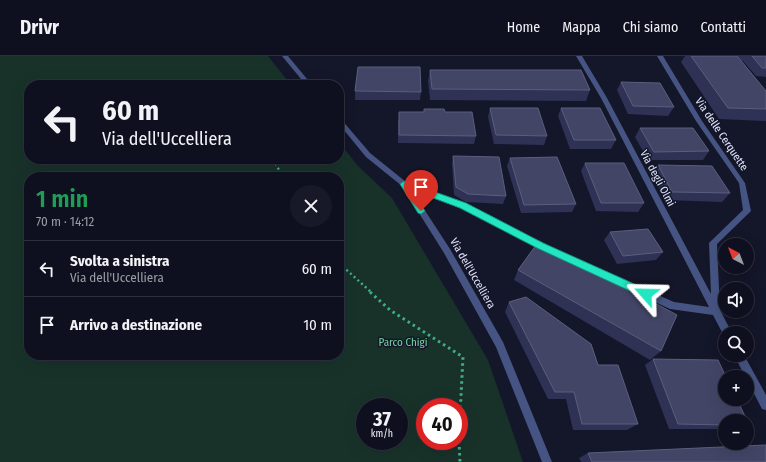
<!DOCTYPE html>
<html lang="it">
<meta charset="utf-8">
<style>
body{margin:0;font-family:"Fira Sans Condensed",sans-serif;background:#181928;color:#f1f3f6;height:100vh;display:flex;flex-direction:column;font-size:15px;white-space:nowrap}
*{box-sizing:border-box;margin:0}
p{font-size:13px;color:#9b9da4}
.icon{flex:none;width:22px;height:22px;fill:none;stroke:currentColor;stroke-width:2;stroke-linecap:round;stroke-linejoin:round}
.map{position:relative;flex:1;overflow:hidden}
.details{position:absolute;left:24px;top:116px;width:320px;height:188px;display:flex;flex-direction:column;background:#0f101f;border-radius:16px;box-shadow:0 4px 16px #0002,0 0 0 1px #2f303d}
.details>*{flex:none}
.top-card{position:absolute;left:24px;top:24px;width:320px;height:84px;border-radius:16px;box-shadow:0 4px 16px #0002,0 0 0 1px #2f303d;background:#0f101f;color:#f1f3f6;overflow:hidden}
.needle{width:26px;rotate:318deg}
.fabs{position:absolute;left:718px;top:182px;display:grid;gap:8px}
.fabs a{display:grid;place-items:center;width:36px;height:36px;border-radius:50%;background:#0f101f;box-shadow:0 4px 16px #0002,0 0 0 1px #2f303d;font-size:20px}
.speed{position:absolute;left:356px;top:342px;display:flex;gap:8px;font-size:20px;font-weight:700;text-align:center}
.speed>*{display:grid;place-content:center;width:52px;height:52px;border-radius:50%;background:#0f101f;box-shadow:0 4px 16px #0002,0 0 0 1px #2f303d;line-height:1}
.speed small{font-size:10px;font-weight:400}
.speed .limit{border:6px solid #d22;background:#fff;color:#111}
.pin{position:absolute;display:grid;place-items:center;width:34px;height:34px;color:#fff;margin:-41px -17px;border-radius:50% 50% 50% 0;rotate:-45deg;box-shadow:0 0 4px #0007}
.pin .icon{rotate:45deg}
.me{position:absolute;width:44px;margin:-22px;rotate:295deg;stroke-linejoin:round;filter:drop-shadow(0 0 3px #0008)}
.turn{display:flex;align-items:center;gap:14px;height:84px;padding:0 12px;font-size:18px}
.turn .icon{width:52px;height:52px;stroke-width:2.5}
.turn b{display:block;font-size:28px;line-height:34px}
.round{display:grid;place-items:center;flex:none;width:42px;height:42px;border-radius:21px;background:#181928}
.summary{display:flex;align-items:center;justify-content:space-between;height:68px;padding:0 12px}
h1{font-size:24px;font-weight:600;line-height:30px;color:#1e9e55}
ul{padding:0;list-style:none}
li{display:flex;align-items:center;gap:12px;height:56px;padding:0 12px;border-top:1px solid #2f303d}
li div{flex:1}
li b{display:block;font-size:15px}
li em{font-style:normal}
header{display:flex;align-items:center;gap:24px;box-sizing:border-box;height:56px;padding:0 20px;background:#0f101f;border-bottom:1px solid #2f303d}
header strong{font-size:19px}
nav{display:flex;gap:22px;margin-inline-start:auto;font-size:14px}
.map>svg:first-child{display:block}
</style>
<header>
<strong>Drivr</strong>
<nav><a>Home</a><a>Mappa</a><a>Chi siamo</a><a>Contatti</a></nav>
</header>
<div class="map">
<svg width="766" height="406" viewBox="0 0 766 406">
<rect width="100%" height="100%" fill="#141629"/>
<!-- green -->
<path fill="#18322a" fill-rule="evenodd" d="M0,0H268L291,29H29V103H339V86L358,110L392,142L488,304L523,406H0ZM29,121H339V299H29ZM365,351H399V385H365ZM425,351H459V385H425Z"/>
<g fill="none" stroke-linecap="round" stroke-linejoin="round">
<!-- path-far1 -->
<g stroke="#40af89" stroke-width="2.5" stroke-dasharray="2 3" stroke-linecap="butt">
<polyline points="273,103 283,121"/>
<polyline points="339,207 372,237"/>
</g>
<!-- path -->
<g stroke="#40af89" stroke-width="3" stroke-dasharray="2.5 3.5" stroke-linecap="butt">
<polyline points="370,236 390,254 463,301 459,379"/>
<polyline points="459,385 460,406"/>
</g>
<!-- tertiary -->
<g fill="#455482" fill-rule="evenodd">
<polygon points="282,0 288,0 312,29 306,29"/>
<polygon points="576,0 582,0 607,42 711,238 709,187 743,154 739,127 696,65 657,0 663,0 702,65 745,127 751,155 717,188 720,254 732,277 725,277 725,280 724,280 713,259 670,253 575,209 574,207 575,205 578,204 674,246 709,251 601,42"/>
<polygon points="339,62 341,63 370,97 406,126 466,148 549,190 550,192 549,194 543,194 460,152 411,133 450,193 503,286 552,406 542,406 496,291 444,197 402,130 366,101 339,68"/>
<polygon points="734,299 744,299 766,339 766,354 762,353"/>
</g>
</g>
<!-- wall -->
<g fill="#2f3255">
<polygon points="685,0 766,0 766,21 756,20 743,5 742,5 766,35 766,65 719,63 681,6"/>
<polygon points="430,14 590,34 586,45 430,44 428,25"/>
<polygon points="621,26 674,51 668,60 628,58 617,34"/>
<polygon points="355,35 421,36 420,44 355,44"/>
<polygon points="490,52 547,80 544,89 494,88 488,61"/>
<polygon points="561,52 616,84 611,93 570,93 558,60"/>
<polygon points="445,56 476,80 474,88 398,87 398,64"/>
<polygon points="640,72 709,95 703,104 648,104 635,81"/>
<polygon points="453,100 506,140 503,148 466,146 454,139 452,108"/>
<polygon points="510,102 576,148 572,156 521,157 507,110"/>
<polygon points="585,107 644,147 638,156 596,155 581,115"/>
<polygon points="658,109 730,137 722,146 665,144 652,118"/>
<polygon points="610,176 663,196 656,204 617,208 604,184"/>
<polygon points="518,214 661,295 650,304 514,224"/>
<polygon points="509,246 598,309 638,368 627,374 573,374 566,343 548,343 505,256"/>
<polygon points="653,303 718,304 726,321 725,321 725,343 737,343 749,369 747,370 747,365 725,365 725,373 669,373 645,309"/>
<polygon points="588,397 766,406 581,406 579,402"/>
</g>
<!-- building -->
<g fill="#424566" stroke="#5b5e7e">
<polygon points="691,0 737,0 766,35 766,53 728,52"/>
<polygon points="752,0 766,0 766,12 762,12"/>
<polygon points="358,11 420,11 421,36 355,35"/>
<polygon points="430,14 581,14 590,34 432,33"/>
<polygon points="621,26 660,27 674,51 633,50"/>
<polygon points="490,52 538,52 547,80 496,79"/>
<polygon points="561,52 600,52 616,84 574,84"/>
<polygon points="424,53 444,53 445,56 472,56 476,80 399,79 399,56 424,56"/>
<polygon points="640,72 693,72 709,95 654,96"/>
<polygon points="453,100 499,101 506,140 468,138 456,131"/>
<polygon points="557,101 576,148 524,149 510,102"/>
<polygon points="585,107 624,107 644,147 601,147"/>
<polygon points="658,109 712,110 730,137 672,136"/>
<polygon points="648,173 663,196 623,200 610,176"/>
<polygon points="539,185 677,259 661,295 518,214"/>
<polygon points="526,241 591,288 598,309 618,309 638,368 582,368 574,336 555,336 509,246"/>
<polygon points="653,303 718,304 726,321 725,321 725,343 737,343 749,369 747,369 747,365 725,365 725,369 678,368"/>
<polygon points="766,389 766,406 592,406 588,397"/>
</g>
<!-- route -->
<polygon fill="#22e5c1" stroke="#16957d" points="404,125 466,147 543,187 650,235 651,238 650,241 643,241 537,192 460,152 412,134 425,155 421,158 418,157 400,128"/>
<g text-anchor="middle" stroke-width="3" stroke-linejoin="round" paint-order="stroke">
<!-- street labels -->
<g font-size="11" fill="#e0e4fb" stroke="#141629">
<text transform="translate(722 78) rotate(56)" y="4">Via delle Cerquette</text>
<text transform="translate(658 122) rotate(62)" y="4">Via degli Olmi</text>
<text transform="translate(473 217) rotate(60)" y="4">Via dell'Uccelliera</text>
</g>
<!-- park labels -->
<g font-size="11" fill="#73d4a0" stroke="#141629">
<text x="403" y="290">Parco Chigi</text>
</g>
</g>
</svg>
<div class="fabs">
<a><svg class="needle" viewBox="-14 -14 28 28"><path d="M0-13l5 13h-10z" fill="#e53935"/><path d="M0 13l5-13h-10z" fill="#9b9da4"/></svg></a>
<a><svg class="icon" aria-label="sound" viewBox="0 0 24 24"><path d="M4 9h4l5-4v14l-5-4H4zM17 9q2 3 0 6"/></svg></a>
<a><svg class="icon" aria-label="search" viewBox="0 0 24 24"><circle cx="10" cy="10" r="6"/><path d="M15 15l6 6"/></svg></a>
<a>+</a>
<a>−</a>
</div>
<div class="speed"><div>37<small>km/h</small></div><div class="limit">40</div></div>
<div class="pin" style="left:421px;top:155px;background:#d93025"><svg class="icon" aria-label="arrive" viewBox="0 0 24 24"><path d="M6 21V4h12l-3 4 3 4H6"/></svg></div>
<svg class="me" style="left:646px;top:238px" viewBox="-20 -20 40 40"><path d="M0-17L14 15 0 8-14 15z" fill="#22e5c1" stroke="#fff" stroke-width="4"/></svg>
<div class="top-card">
<div class="turn"><svg class="icon" aria-label="left" viewBox="0 0 24 24"><path d="M17 20v-9H6M10 6l-5 5 5 5"/></svg><div><b>60 m</b>Via dell'Uccelliera</div></div>
</div>
<section class="details">
<div class="summary"><div><h1>1 min</h1><p>70 m · 14:12</p></div><a class="round"><svg class="icon" aria-label="close" viewBox="0 0 24 24"><path d="M6 6l12 12M18 6L6 18"/></svg></a></div>
<ul>
<li><svg class="icon" aria-label="left" viewBox="0 0 24 24"><path d="M17 20v-9H6M10 6l-5 5 5 5"/></svg><div><b>Svolta a sinistra</b><p>Via dell'Uccelliera</p></div><em>60 m</em></li>
<li><svg class="icon" aria-label="arrive" viewBox="0 0 24 24"><path d="M6 21V4h12l-3 4 3 4H6"/></svg><div><b>Arrivo a destinazione</b></div><em>10 m</em></li>
</ul>
</section>
</div>
